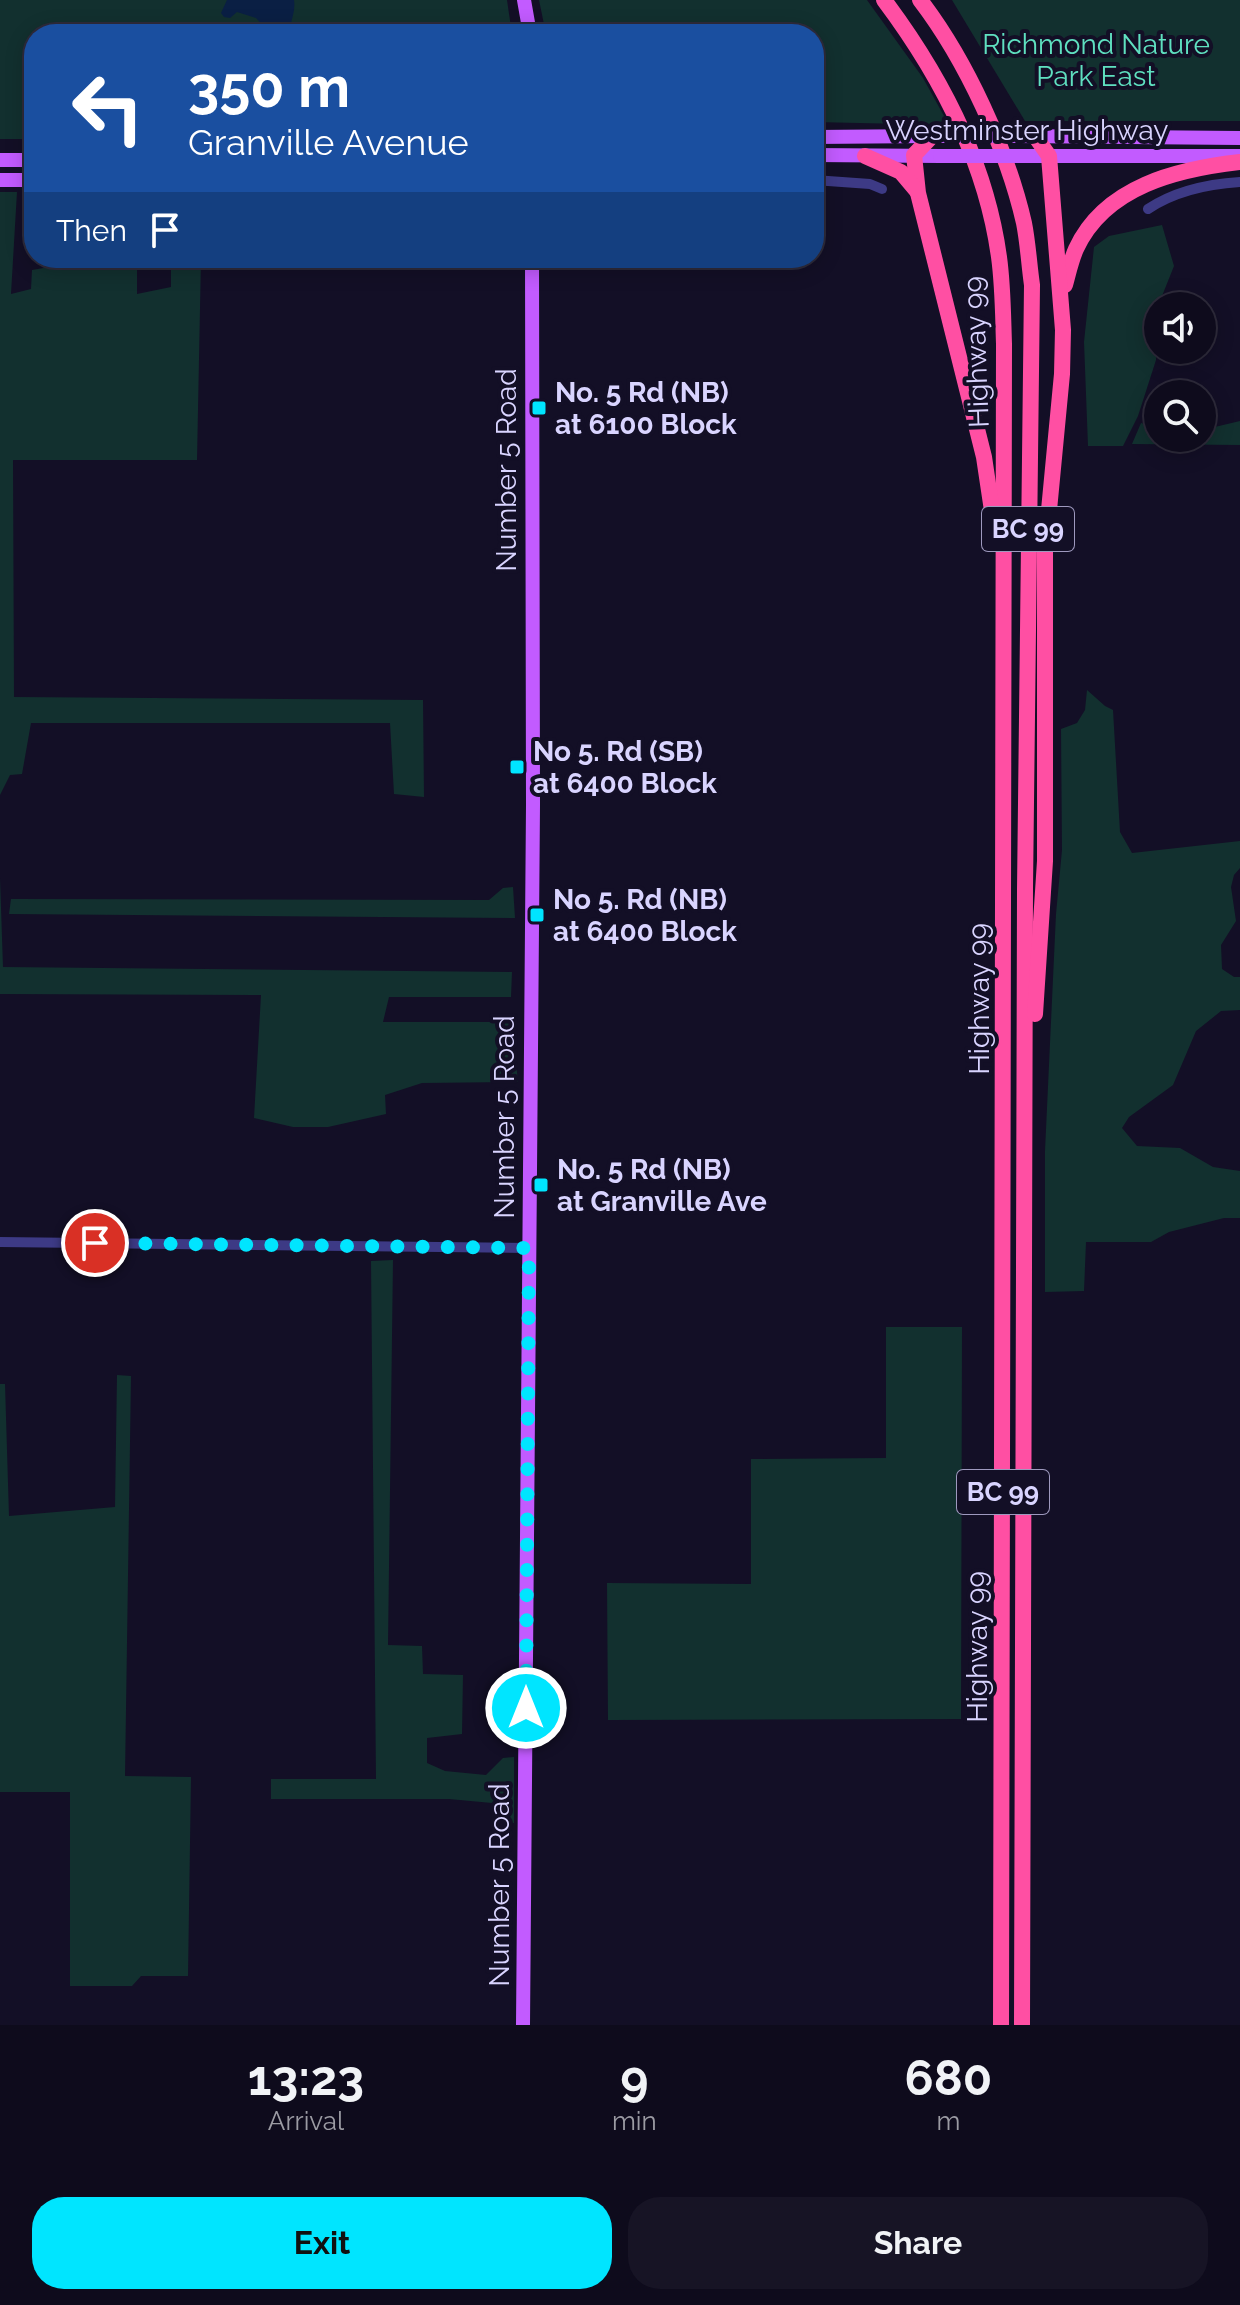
<!DOCTYPE html>
<style>
body{margin:0;font-family:Raleway,sans-serif;background:#171425;color:#f1f3f6;height:100vh;display:flex;flex-direction:column;font-size:30px;white-space:nowrap}
*{box-sizing:border-box;margin:0}
p{font-size:26px;color:#9b9ba3}
.icon{flex:none;width:44px;height:44px;fill:none;stroke:currentColor;stroke-width:2;stroke-linecap:round;stroke-linejoin:round}
.map{position:relative;height:2025px;overflow:hidden}
.drawer{display:flex;flex-direction:column;background:#0e0b1c;flex:1}
.drawer>*{flex:none}
.top-card{position:absolute;left:24px;top:24px;width:800px;height:244px;border-radius:32px;box-shadow:0 4px 20px #0003,0 0 0 2px #2e2b3b;background:#1a4fa0;color:#fff;overflow:hidden}
.controls{position:absolute;left:1144px;top:292px;display:grid;gap:16px}
.controls a{display:grid;place-items:center;width:72px;height:72px;border-radius:50%;background:#0e0b1c;box-shadow:0 4px 20px #0003,0 0 0 2px #2e2b3b;font-size:40px}
.pin{position:absolute;display:grid;place-items:center;width:68px;height:68px;color:#fff;margin:-34px;border:4px solid #fff;border-radius:50%;box-shadow:0 2px 8px #0007}
.me{position:absolute;width:88px;margin:-44px;rotate:0deg;stroke-linejoin:round;filter:drop-shadow(0 0 6px #0008)}
.turn{display:flex;align-items:center;gap:28px;height:168px;padding:0 32px;font-size:36px}
.turn .icon{width:104px;height:104px;stroke-width:2.5}
.turn b{display:block;font-size:56px;line-height:68px}
.then{display:flex;align-items:center;height:76px;padding:0 32px;background:#0003;gap:16px;font-size:30px}
.eta{display:flex;justify-content:space-evenly;align-items:center;height:136px;text-align:center}
.eta b{font-size:48px;font-weight:700;line-height:56px}
.action{display:flex;gap:16px;margin-top:auto;padding:16px 32px}
.action a{flex:1;height:92px;border-radius:32px;background:#00e5ff;color:#111;font-size:32px;font-weight:700;line-height:92px;text-align:center}
.action a+a{background:#171425;color:#f1f3f6}
.map>svg:first-child{display:block}
</style>
<div class="map">
<svg width="1240" height="2025" viewBox="0 0 1240 2025">
<rect width="100%" height="100%" fill="#130f26"/>
<!-- green -->
<g fill="#12302f">
<polygon points="0,0 507,0 512,34 34,34 34,139 0,139"/>
<polygon points="539,0 867,0 923,78 949,125 814,122 814,34 546,34"/>
<polygon points="952,0 1240,0 1240,121 1025,121"/>
<polygon points="0,192 17,192 11,294 31,289 32,270 72,263 73,258 137,258 137,294 171,287 171,258 201,258 197,460 13,460 14,697 423,700 424,797 394,794 390,723 31,723 22,774 10,775 0,795"/>
<polygon points="1162,225 1174,266 1158,306 1156,360 1138,416 1123,446 1088,446 1084,342 1094,247 1109,236"/>
<polygon points="1240,421 1240,445 1132,444 1141,423 1158,428 1158,438 1202,438 1202,430"/>
<polygon points="1087,690 1105,706 1113,710 1120,832 1132,853 1240,841 1240,868 1234,875 1231,887 1236,921 1221,945 1222,969 1234,977 1240,977 1240,1010 1221,1011 1196,1031 1173,1085 1129,1117 1122,1128 1137,1146 1180,1148 1213,1167 1240,1171 1240,1218 1224,1218 1169,1232 1151,1242 1086,1242 1084,1291 1045,1292 1045,1151 1056,914 1062,850 1061,729 1077,723 1085,710"/>
<polygon points="0,878 3,967 512,972 511,997 389,997 383,1022 512,1022 518,1082 422,1083 385,1095 386,1114 328,1127 293,1127 254,1118 261,995 0,994"/>
<polygon points="513,887 515,918 9,914 11,899 489,900 503,888"/>
<polygon points="393,1260 388,1645 422,1646 423,1674 463,1675 462,1734 427,1738 427,1763 445,1771 486,1775 503,1758 514,1757 514,1823 493,1821 492,1803 449,1799 271,1799 271,1779 376,1779 371,1261"/>
<polygon points="886,1327 962,1327 961,1719 608,1720 607,1583 751,1584 751,1459 886,1458"/>
<polygon points="117,1375 131,1376 125,1776 191,1777 188,1976 141,1976 132,1986 70,1986 70,1792 0,1792 0,1384 5,1384 9,1516 115,1507"/>
</g>
<!-- water -->
<path fill="#0a1f44" d="M227,0H294C296,13 289,23 290,34H271L256,18L237,12L230,18L224,17L221,13Z"/>
<g fill="none" stroke-linecap="round" stroke-linejoin="round">
<!-- minor -->
<g stroke="#3d3a85" stroke-width="10">
<polyline points="814,180 870,184 882,189"/>
<path d="M1148,209C1175,191 1208,184 1240,182"/>
<polyline points="0,1242 529,1248"/>
</g>
<!-- major -->
<g stroke="#c25bff" stroke-width="14">
<polyline points="524,0 530,34"/>
<polyline points="1008,136 1240,138"/>
<polyline points="814,137 932,136"/>
<polyline points="814,155 940,156"/>
<polyline points="1029,156 1240,156"/>
<polyline points="0,160 34,160"/>
<polyline points="0,180 34,180"/>
<polyline points="523,2025 533,805 532,258"/>
</g>
<!-- highway -->
<g stroke="#ff4fa3" stroke-width="16">
<path d="M884,0C941,76 986,162 999,257C1003,286 1003,315 1004,344L1001,2025"/>
<path d="M920,0C966,60 1007,149 1024,223C1028,243 1029,264 1032,285L1025,889L1022,2025"/>
<polyline points="932,136 914,155 918,193 984,457 997,544"/>
<polyline points="865,156 901,172 917,191"/>
<path d="M1065,285C1068,274 1071,260 1076,249C1105,186 1178,169 1240,162"/>
<polyline points="1035,1014 1045,861 1045,552 1062,374 1063,330 1049,156 1035,136"/>
</g>
<!-- major-bridge -->
<g stroke="#c25bff" stroke-width="14">
<polyline points="932,136 1008,136"/>
<polyline points="940,156 1029,156"/>
</g>
</g>
<g fill="none" stroke-linecap="round" stroke-linejoin="round">
<!-- route -->
<polyline stroke="#00e5ff" stroke-width="14" stroke-dasharray="0 25.2" points="95,1243 529,1248 526,1708"/>
</g>
<!-- markers -->
<g fill="#00e5ff" stroke="#130f26" stroke-width="3">
<rect x="531" y="400" width="16" height="16" rx="4"/>
<rect x="509" y="759" width="16" height="16" rx="4"/>
<rect x="529" y="907" width="16" height="16" rx="4"/>
<rect x="533" y="1177" width="16" height="16" rx="4"/>
</g>
<g text-anchor="middle" stroke-width="8" stroke-linejoin="round" paint-order="stroke">
<!-- shield labels -->
<g fill="#130f26" stroke="#9e99be" stroke-width="2">
<rect x="982" y="507" width="92" height="44" rx="6"/>
<rect x="957" y="1470" width="92" height="44" rx="6"/>
</g>
<g font-size="26" font-weight="bold" fill="#d9d4ff">
<text x="1028" y="538">BC 99</text>
<text x="1003" y="1501">BC 99</text>
</g>
<!-- park labels -->
<g font-size="28" fill="#5fe0c0" stroke="#130f26">
<text x="1096" y="54">Richmond Nature<tspan x="1096" dy="32">Park East</tspan></text>
</g>
<!-- street labels -->
<g font-size="28" fill="#d9d4ff" stroke="#130f26">
<text x="1027" y="140">Westminster Highway</text>
<text transform="translate(976 352) rotate(-92)" y="10">Highway 99</text>
<text transform="translate(506 470) rotate(-90)" y="10">Number 5 Road</text>
<text transform="translate(979 999) rotate(-90)" y="10">Highway 99</text>
<text transform="translate(504 1117) rotate(-90)" y="10">Number 5 Road</text>
<text transform="translate(977 1647) rotate(-90)" y="10">Highway 99</text>
<text transform="translate(499 1885) rotate(-90)" y="10">Number 5 Road</text>
</g>
<!-- poi labels -->
<g font-size="28" font-weight="bold" fill="#d9d4ff" stroke="#130f26" text-anchor="start">
<text x="555" y="402">No. 5 Rd (NB)<tspan x="555" dy="32">at 6100 Block</tspan></text>
<text x="533" y="761">No 5. Rd (SB)<tspan x="533" dy="32">at 6400 Block</tspan></text>
<text x="553" y="909">No 5. Rd (NB)<tspan x="553" dy="32">at 6400 Block</tspan></text>
<text x="557" y="1179">No. 5 Rd (NB)<tspan x="557" dy="32">at Granville Ave</tspan></text>
</g>
</g>
</svg>
<div class="controls">
<a><svg class="icon" aria-label="sound" viewBox="0 0 24 24"><path d="M4 9h4l5-4v14l-5-4H4zM17 9q2 3 0 6"/></svg></a>
<a><svg class="icon" aria-label="search" viewBox="0 0 24 24"><circle cx="10" cy="10" r="6"/><path d="M15 15l6 6"/></svg></a>
</div>
<div class="pin" style="left:95px;top:1243px;background:#d93025"><svg class="icon" aria-label="arrive" viewBox="0 0 24 24"><path d="M6 21V4h12l-3 4 3 4H6"/></svg></div>
<svg class="me" style="left:526px;top:1708px" viewBox="-20 -20 40 40"><circle r="17" fill="#00e5ff" stroke="#fff" stroke-width="3"/><path d="M0-11L8 9 0 5-8 9z" fill="#fff"/></svg>
<div class="top-card">
<div class="turn"><svg class="icon" aria-label="left" viewBox="0 0 24 24"><path d="M17 20v-9H6M10 6l-5 5 5 5"/></svg><div><b>350 m</b>Granville Avenue</div></div>
<div class="then">Then<svg class="icon" aria-label="arrive" viewBox="0 0 24 24"><path d="M6 21V4h12l-3 4 3 4H6"/></svg></div>
</div>
</div>
<section class="drawer">
<div class="eta">
<div><b>13:23</b><p>Arrival</p></div>
<div><b>9</b><p>min</p></div>
<div><b>680</b><p>m</p></div>
</div>
<div class="action"><a>Exit</a><a>Share</a></div>
</section>
